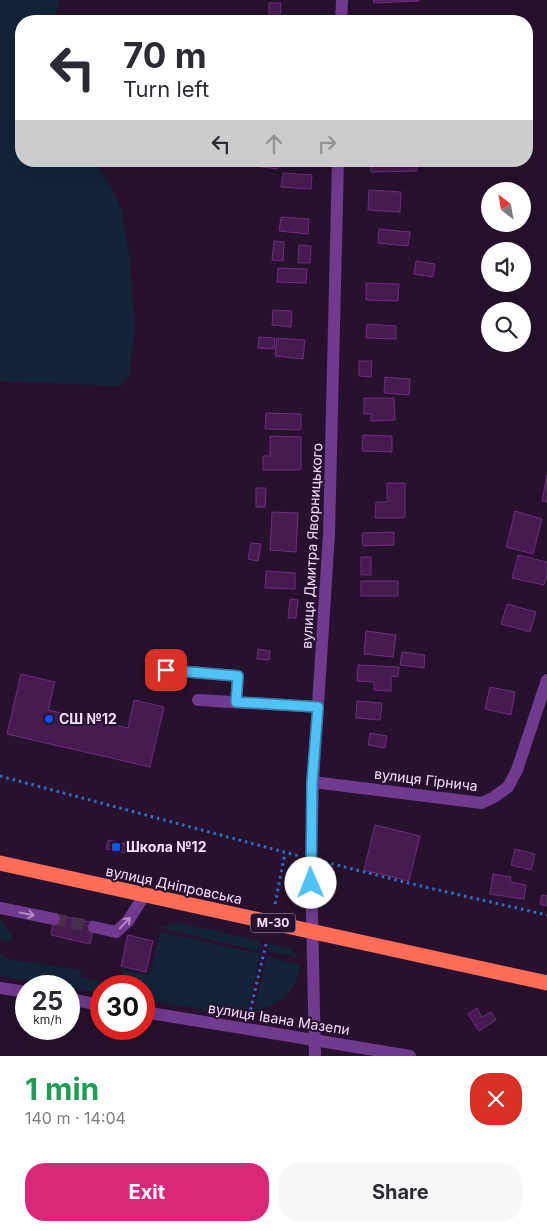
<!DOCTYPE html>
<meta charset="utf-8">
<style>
body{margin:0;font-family:Inter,sans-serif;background:#f7f7f7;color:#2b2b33;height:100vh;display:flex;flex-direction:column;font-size:19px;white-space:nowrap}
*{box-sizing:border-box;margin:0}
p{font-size:16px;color:#7c7c81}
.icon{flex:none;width:28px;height:28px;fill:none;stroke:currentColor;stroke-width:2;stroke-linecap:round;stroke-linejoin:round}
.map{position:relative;height:1056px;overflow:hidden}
.sheet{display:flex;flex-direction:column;background:#fff;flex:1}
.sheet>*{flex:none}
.top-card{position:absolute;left:15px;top:15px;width:518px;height:152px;border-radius:20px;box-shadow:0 5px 20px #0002;background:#fff;color:#2b2b33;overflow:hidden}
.needle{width:32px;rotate:329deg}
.fabs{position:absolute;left:481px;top:182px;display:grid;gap:10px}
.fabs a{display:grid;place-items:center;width:50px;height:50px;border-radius:50%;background:#fff;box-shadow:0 5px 20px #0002;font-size:25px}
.speed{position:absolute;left:15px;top:975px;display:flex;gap:10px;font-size:25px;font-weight:700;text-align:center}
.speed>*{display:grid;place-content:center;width:65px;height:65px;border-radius:50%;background:#fff;box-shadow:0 5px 20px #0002;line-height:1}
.speed small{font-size:12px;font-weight:400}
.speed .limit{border:8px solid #d22;background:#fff;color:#111}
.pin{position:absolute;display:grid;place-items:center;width:42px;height:42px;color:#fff;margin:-21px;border-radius:10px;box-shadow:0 2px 8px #0006}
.me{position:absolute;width:55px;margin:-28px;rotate:359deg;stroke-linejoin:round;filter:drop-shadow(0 0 4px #0008)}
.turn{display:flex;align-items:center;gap:18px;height:105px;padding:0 25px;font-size:22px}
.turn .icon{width:65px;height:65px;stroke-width:2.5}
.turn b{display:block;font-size:35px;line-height:42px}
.lanes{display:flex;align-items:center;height:48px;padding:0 25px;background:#0003;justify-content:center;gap:25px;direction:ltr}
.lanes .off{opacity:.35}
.round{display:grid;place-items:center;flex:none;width:52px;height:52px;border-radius:20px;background:#f7f7f7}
.summary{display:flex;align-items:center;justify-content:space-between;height:85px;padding:0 25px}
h1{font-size:30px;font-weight:700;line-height:38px;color:#1e9e55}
.button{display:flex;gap:10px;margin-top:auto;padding:10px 25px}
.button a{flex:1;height:58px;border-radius:20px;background:#db2777;color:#fff;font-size:20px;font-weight:700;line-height:58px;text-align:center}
.button a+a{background:#f7f7f7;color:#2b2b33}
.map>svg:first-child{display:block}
</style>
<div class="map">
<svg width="547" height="1056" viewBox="0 0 547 1056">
<rect width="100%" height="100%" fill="#27112e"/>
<!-- green -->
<g fill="#132338">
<polygon points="0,0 58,0 55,21 21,21 21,161 95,161 109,183 121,208 129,254 135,327 129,376 120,386 0,381"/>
<polygon points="0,918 12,935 13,939 9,942 0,939"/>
<polygon points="180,923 262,942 260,951 156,927"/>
<polygon points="160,932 260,954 247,1012 223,1013 144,1000 144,986 101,986 101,993 0,976 0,953 7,959 81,970 80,978 120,984 123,970 150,975"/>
<polygon points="269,944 290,948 299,958 268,952"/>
<path d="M267,956L300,965C295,995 282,1003 254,1011Z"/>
</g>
<!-- building -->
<g fill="#461c50" stroke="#6d2d7d">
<polygon points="373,0 418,0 419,1 374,3"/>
<polygon points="269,3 281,3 280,21 269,21"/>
<polygon points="246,161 279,161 278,169 245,165"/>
<polygon points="370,161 416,161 417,171 371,172"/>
<polygon points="283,173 312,175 311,189 281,187"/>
<polygon points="369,190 401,192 400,212 368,210"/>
<polygon points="281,217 309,219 308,234 279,231"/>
<polygon points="379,229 410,232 408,246 378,243"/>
<polygon points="274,241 284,242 283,261 272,260"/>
<polygon points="299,245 311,246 310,263 298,263"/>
<polygon points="416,261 435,264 433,277 414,274"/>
<polygon points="278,268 307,269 306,283 277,282"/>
<polygon points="366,283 399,284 398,301 366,300"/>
<polygon points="273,310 292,311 291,327 272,325"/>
<polygon points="367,324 396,326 396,339 366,338"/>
<polygon points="259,337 275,338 274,349 258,348"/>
<polygon points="277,338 305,340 303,359 275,356"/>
<polygon points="359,361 372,361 371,377 359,376"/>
<polygon points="385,377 410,379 409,395 384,393"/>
<polygon points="364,398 394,398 395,420 371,421 371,414 364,414"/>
<polygon points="266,413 301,414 301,430 265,429"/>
<polygon points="363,435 392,436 392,452 362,451"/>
<polygon points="270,436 301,437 301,470 263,470 263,456 270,456"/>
<polygon points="547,475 547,502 542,501"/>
<polygon points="387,483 405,483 405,518 375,518 376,502 387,502"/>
<polygon points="256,488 266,488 265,507 256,507"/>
<polygon points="515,511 542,519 533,554 506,547"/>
<polygon points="272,512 298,513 296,552 270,550"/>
<polygon points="394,532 394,545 363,546 362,533"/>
<polygon points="251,543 261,544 258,561 248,559"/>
<polygon points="518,555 547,562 547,575 544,585 512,578"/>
<rect x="361" y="557" width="10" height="18"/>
<polygon points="266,571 295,573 295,589 265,588"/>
<rect x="361" y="581" width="37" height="15"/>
<polygon points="290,599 298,600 296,618 288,618"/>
<polygon points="507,604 536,612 530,632 501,624"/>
<polygon points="366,631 396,635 393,657 364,654"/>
<polygon points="258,649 270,651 269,660 257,659"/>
<polygon points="402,652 425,655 424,668 400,665"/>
<polygon points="358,665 399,667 398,677 391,676 391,691 374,690 374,682 357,681"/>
<polygon points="21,674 55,682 48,710 128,728 134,700 164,707 150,767 7,734"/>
<polygon points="490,687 515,692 511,715 485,709"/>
<polygon points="357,701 382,703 380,720 356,718"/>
<polygon points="370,733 387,736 385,748 368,745"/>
<polygon points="375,825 420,836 409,881 364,870"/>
<polygon points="108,840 126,844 125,853 106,849"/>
<polygon points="515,849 535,854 531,870 511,865"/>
<polygon points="493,874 511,877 510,882 526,885 524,899 490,894"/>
<polygon points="542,895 547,896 547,906 540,904"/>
<polygon points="55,915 95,923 90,944 51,935"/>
<polygon points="128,935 153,941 146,972 121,966"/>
<polygon points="477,1008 482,1017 491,1012 496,1020 479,1031 468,1014"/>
</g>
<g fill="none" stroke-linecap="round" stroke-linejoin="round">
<!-- minor-tunnel -->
<polyline stroke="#46304d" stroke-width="12" stroke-dasharray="12 6" stroke-linecap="butt" points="54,919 94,927"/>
<!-- path -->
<g stroke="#2b72c6" stroke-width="3" stroke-dasharray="2.5 4" stroke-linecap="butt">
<polyline points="0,776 299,856"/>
<polyline points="325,862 412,884 547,915"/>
<polyline points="275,904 285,853"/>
<polyline points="249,1016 266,944"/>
</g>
<!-- minor -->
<g stroke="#703a8f" stroke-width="12">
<polyline points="341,21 342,0"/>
<polyline points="166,670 238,676 236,702"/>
<polyline points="198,700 318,707"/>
<polyline points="313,782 482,803 494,797 508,787 517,770 547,680"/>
<polyline points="0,908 54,919"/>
<polyline points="94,927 116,932 128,921 145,894"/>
<polyline points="0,988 26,992"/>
<polyline points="69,999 101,1005"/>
<polyline points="144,1012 410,1056"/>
<polyline points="315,1056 311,867 313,782 329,534 338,161"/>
</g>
<!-- highway -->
<polyline stroke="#ff6d59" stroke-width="15" points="0,863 547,983"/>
</g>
<!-- one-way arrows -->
<defs><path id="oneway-shaft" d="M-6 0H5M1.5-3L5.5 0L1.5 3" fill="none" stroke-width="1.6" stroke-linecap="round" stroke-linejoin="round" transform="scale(1.25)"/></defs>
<g stroke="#b38cc7">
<use href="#oneway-shaft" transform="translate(27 914) rotate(11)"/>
<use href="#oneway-shaft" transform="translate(125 923) rotate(-46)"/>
</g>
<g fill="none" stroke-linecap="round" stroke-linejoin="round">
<defs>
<polyline id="route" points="166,670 238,676 236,702 318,707 312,782 311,883"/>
</defs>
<!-- route casing -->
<use href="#route" stroke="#337fa1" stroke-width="12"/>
<!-- route -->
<use href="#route" stroke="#4fc3f7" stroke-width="9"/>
</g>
<!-- markers -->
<g fill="#0a53ff" stroke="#27112e" stroke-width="2">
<circle cx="49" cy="719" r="5"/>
<rect x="111" y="842" width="10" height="10" rx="2.5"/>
</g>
<g text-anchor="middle" stroke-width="4" stroke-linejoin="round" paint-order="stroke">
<!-- shield labels -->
<rect fill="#27112e" stroke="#b8a0c0" stroke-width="1" x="250.5" y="913.5" width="45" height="19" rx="4"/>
<g font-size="12" font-weight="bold" fill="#f6deff">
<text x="273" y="927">М-30</text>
</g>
<!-- street labels -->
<g font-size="14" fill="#f6deff" stroke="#27112e">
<text transform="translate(312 546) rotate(-87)" y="5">вулиця Дмитра Яворницького</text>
<text transform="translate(426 780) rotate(7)" y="5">вулиця Гірнича</text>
<text transform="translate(174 885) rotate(12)" y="5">вулиця Дніпровська</text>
<text transform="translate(279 1019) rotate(9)" y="5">вулиця Івана Мазепи</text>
</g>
<!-- poi labels -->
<g font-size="14" font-weight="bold" fill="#f6deff" stroke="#27112e" text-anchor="start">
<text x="59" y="724">СШ №12</text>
<text x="126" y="852">Школа №12</text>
</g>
</g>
</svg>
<div class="fabs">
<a><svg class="needle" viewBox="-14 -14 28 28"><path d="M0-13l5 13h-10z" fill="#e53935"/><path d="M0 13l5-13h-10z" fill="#7c7c81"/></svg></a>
<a><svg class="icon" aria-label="sound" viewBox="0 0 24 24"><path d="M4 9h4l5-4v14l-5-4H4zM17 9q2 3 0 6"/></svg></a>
<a><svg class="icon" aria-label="search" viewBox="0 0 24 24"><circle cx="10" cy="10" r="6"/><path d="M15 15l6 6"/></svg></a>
</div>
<div class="speed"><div>25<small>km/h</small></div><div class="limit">30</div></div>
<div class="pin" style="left:166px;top:670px;background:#d93025"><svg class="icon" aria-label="arrive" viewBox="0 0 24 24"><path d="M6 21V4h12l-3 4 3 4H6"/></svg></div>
<svg class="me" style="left:311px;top:883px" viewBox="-20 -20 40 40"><circle r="19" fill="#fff"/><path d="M0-13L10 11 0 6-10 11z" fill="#4fc3f7"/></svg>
<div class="top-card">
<div class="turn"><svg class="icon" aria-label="left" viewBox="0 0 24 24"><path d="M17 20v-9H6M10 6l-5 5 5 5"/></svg><div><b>70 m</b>Turn left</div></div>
<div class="lanes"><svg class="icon" aria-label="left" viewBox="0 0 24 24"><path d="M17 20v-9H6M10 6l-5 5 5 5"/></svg><svg class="icon off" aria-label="ahead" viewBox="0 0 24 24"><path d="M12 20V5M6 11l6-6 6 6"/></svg><svg class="icon off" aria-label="right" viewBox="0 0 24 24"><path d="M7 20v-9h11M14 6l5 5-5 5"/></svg></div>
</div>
</div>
<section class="sheet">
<div class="summary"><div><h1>1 min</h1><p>140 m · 14:04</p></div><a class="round" style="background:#d93025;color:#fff"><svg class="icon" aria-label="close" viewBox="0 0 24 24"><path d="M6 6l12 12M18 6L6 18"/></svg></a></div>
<div class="button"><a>Exit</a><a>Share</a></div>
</section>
